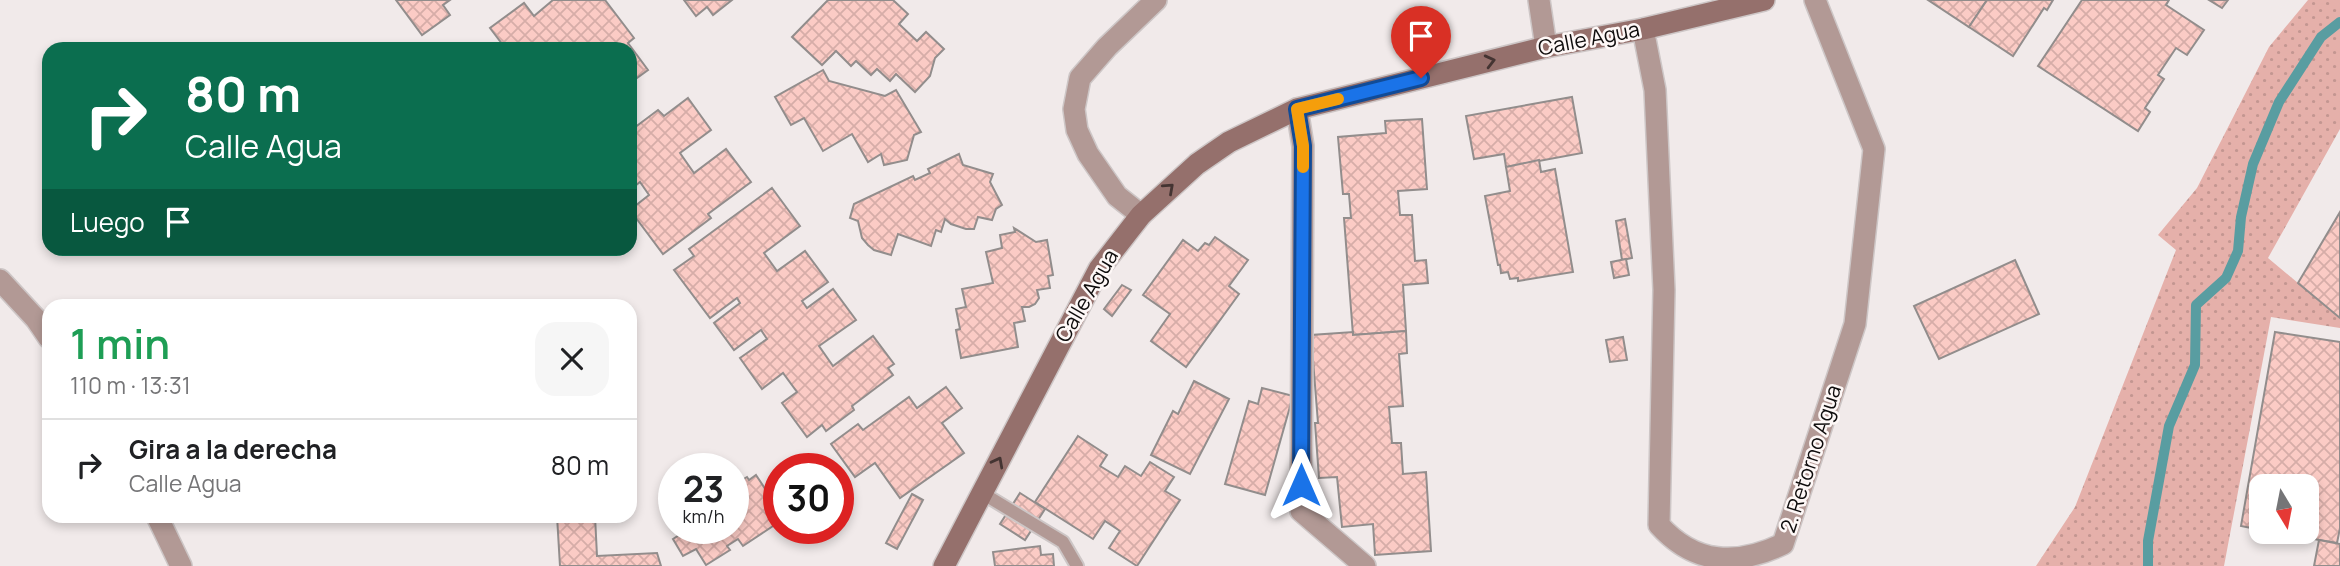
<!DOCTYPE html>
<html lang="es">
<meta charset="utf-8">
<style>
body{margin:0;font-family:Manrope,sans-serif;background:#f6f6f6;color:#202124;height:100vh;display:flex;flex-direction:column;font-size:26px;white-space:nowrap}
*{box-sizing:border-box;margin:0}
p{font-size:23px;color:#757577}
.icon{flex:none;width:38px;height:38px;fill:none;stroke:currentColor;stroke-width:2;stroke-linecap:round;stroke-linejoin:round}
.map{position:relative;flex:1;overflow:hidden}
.panel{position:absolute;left:42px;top:299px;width:595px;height:224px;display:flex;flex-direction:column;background:#fff;border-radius:21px;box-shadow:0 4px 10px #0003}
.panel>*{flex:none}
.guide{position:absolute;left:42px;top:42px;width:595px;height:214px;border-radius:21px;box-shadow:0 4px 10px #0003;background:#0b6e4f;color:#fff;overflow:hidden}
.needle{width:46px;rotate:170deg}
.buttons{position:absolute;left:2249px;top:474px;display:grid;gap:14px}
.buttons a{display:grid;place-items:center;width:70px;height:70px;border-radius:14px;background:#fff;box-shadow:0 4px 10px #0003;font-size:35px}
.speed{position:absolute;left:658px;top:453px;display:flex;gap:14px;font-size:35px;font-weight:700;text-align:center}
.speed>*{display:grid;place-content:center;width:91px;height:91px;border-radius:50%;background:#fff;box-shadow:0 4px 10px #0003;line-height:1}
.speed small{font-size:18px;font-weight:400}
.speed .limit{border:10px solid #d22;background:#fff;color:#111}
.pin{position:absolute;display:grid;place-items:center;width:60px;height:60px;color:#fff;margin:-72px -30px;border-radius:50% 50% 50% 0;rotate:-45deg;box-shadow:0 0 7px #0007}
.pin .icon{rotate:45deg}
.me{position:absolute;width:77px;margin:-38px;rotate:0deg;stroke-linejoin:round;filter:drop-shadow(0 0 5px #0008)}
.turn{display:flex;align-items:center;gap:24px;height:147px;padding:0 28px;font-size:32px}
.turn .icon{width:91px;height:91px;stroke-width:2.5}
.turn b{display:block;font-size:49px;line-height:60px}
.then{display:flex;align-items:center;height:66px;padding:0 28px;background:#0003;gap:14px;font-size:26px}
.round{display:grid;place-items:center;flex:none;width:74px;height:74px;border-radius:21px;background:#f6f6f6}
.overview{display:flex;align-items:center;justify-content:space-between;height:119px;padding:0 28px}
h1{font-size:42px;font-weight:600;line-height:52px;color:#1e9e55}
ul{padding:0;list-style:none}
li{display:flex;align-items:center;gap:21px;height:91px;padding:0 28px;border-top:2px solid #e0e0e0}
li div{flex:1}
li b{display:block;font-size:26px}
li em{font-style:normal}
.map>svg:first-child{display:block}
</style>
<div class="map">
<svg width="2340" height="566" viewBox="0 0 2340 566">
<defs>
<pattern id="green-dots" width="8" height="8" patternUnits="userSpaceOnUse" patternTransform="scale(1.75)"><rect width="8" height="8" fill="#e5b0aa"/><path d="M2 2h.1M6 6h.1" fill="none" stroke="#c39691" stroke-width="1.8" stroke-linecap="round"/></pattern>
<pattern id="building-cross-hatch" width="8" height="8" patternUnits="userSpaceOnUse" patternTransform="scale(1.75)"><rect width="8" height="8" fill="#fbcbc5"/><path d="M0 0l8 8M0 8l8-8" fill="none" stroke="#d6ada8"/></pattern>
</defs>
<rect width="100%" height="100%" fill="#f1eaea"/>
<!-- green -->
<polygon fill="url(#green-dots)" points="2308,0 2340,0 2340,129 2268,258 2340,318 2340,328 2271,317 2224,566 2036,566 2075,507 2176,250 2158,235 2197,188 2269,47"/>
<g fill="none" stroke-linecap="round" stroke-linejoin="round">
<!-- stream -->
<polyline stroke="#599da1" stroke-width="10" points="2148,566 2148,541 2169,426 2195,365 2196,305 2226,278 2238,251 2241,217 2253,164 2279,102 2321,37 2340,22"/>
</g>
<!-- building -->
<g fill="url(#building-cross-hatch)" stroke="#928d8c" stroke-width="2">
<polygon points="396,0 450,0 443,5 450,15 422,35"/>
<polygon points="553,0 605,0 634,38 628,43 648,70 630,83 630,49 506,49 490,28 524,3 534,16"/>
<polygon points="684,0 732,0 713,15 707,7 696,16"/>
<polygon points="828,0 893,0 908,14 899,24 917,41 926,32 944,49 935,58 930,76 915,92 896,74 890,81 877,69 871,75 856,61 851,66 836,51 822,65 792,37"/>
<polygon points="1928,0 1987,0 1969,27"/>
<polygon points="1987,0 2053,0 2047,10 2044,8 2013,56 1969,27"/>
<polygon points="2082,0 2169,0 2166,5 2204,30 2187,55 2176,48 2158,75 2164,79 2145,108 2150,112 2138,131 2038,66"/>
<polygon points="2209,0 2228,0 2222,8"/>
<polygon points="823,70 829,81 885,96 896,90 921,132 914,135 907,160 884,165 881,154 868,162 852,134 823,151 804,118 791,125 775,97"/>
<polygon points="1572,97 1582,153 1506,167 1504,154 1474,159 1466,116"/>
<polygon points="688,98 711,130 680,153 694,173 726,149 751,182 708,214 711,218 663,254 630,210 649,195 640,182 630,190 630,131 658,110 664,116"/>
<polygon points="1422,119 1427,189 1398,191 1400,215 1412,215 1415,261 1426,260 1428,283 1403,285 1406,331 1353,335 1344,218 1351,218 1349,194 1343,194 1338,137 1386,133 1385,121"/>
<polygon points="959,154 963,165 993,174 990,182 1002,205 996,209 992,220 978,217 974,229 966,229 951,224 945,219 941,232 936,230 931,246 898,234 891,255 874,250 868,245 862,238 858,221 850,218 854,204 913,176 915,180 930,173 928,169"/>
<polygon points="1539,160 1541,172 1555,169 1573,272 1518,281 1518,278 1510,279 1508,272 1501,273 1500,265 1498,265 1485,196 1510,191 1506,167"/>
<polygon points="772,188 800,226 764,253 777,271 805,251 828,282 802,301 807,308 833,289 856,320 819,346 833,366 873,336 894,364 888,368 893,375 852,406 854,410 826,431 822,425 807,437 782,403 797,392 783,373 762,389 740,358 767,339 761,330 734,350 714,323 740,303 737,298 710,318 674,270 694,256 689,249"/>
<polygon points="2340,212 2340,318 2298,283"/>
<polygon points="1625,219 1632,258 1622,260 1616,221"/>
<polygon points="1014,228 1036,242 1047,240 1053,275 1048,276 1050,288 1037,290 1039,298 1035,304 1029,307 1022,307 1025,321 1014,323 1018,347 961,358 956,330 960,329 956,309 966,307 962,289 993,283 986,252 1002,248 1000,235 1015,232"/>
<polygon points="1215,237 1248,260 1229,286 1239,294 1186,367 1151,341 1170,314 1143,295 1183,240 1198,251 1205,243 1209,245"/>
<polygon points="1626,259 1629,275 1614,278 1611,262"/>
<polygon points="2015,260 2039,314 1939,359 1914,306"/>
<polygon points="1122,285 1131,290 1112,316 1104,309"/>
<polygon points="1406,331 1407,353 1399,354 1403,406 1389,407 1392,443 1401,443 1403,474 1426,472 1431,551 1375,555 1373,524 1342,527 1337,477 1319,478 1315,423 1318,423 1311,335 1353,332 1353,335"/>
<polygon points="2275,332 2340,342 2340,528 2337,543 2273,532 2306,532 2306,486 2261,486 2261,530 2241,526"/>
<polygon points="1623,337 1627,360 1610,362 1606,340"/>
<polygon points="1194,381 1229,399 1190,474 1151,455 1173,411 1178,414"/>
<polygon points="946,387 962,408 942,423 964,453 900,498 875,463 855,477 831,444 858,424 863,430 909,397 917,408"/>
<polygon points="1262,388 1293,396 1265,495 1225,484 1249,401 1258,404"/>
<polygon points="1078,436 1107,455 1100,466 1118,477 1125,466 1141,476 1150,462 1174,477 1165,491 1180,500 1137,566 1109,548 1120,531 1105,521 1093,539 1035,502"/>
<polygon points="756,475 779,510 779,522 743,546 738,539 727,546 730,550 706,565 696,549 683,556 673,539 690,528 733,528 733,485 747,477 749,480"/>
<polygon points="1020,493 1045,509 1025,540 1000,524"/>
<polygon points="912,494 923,500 897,549 886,543"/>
<polygon points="557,516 595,516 597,556 657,553 661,566 560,566"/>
<polygon points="2319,540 2340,544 2340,566 2314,566"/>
<polygon points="1040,546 1041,555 1053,554 1054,566 995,566 993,552"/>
</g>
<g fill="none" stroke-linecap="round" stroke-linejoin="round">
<defs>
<polyline id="lane" points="982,493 1063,542 1077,566"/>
<g id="street">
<polyline points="1539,0 1546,47"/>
<path d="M1643,29L1655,90L1664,290L1659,525C1695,565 1737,566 1783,544L1855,324L1874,149L1815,0"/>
<polyline points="1297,109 1303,146 1301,511 1365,566"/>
<polyline points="1141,215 1117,196 1088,154 1077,130 1074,109 1080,78 1107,47 1156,0"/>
<polyline points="0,280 36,319 49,338"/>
<polyline points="157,516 181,566"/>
</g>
<polyline id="secondary" points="944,566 1099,269 1141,215 1197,164 1229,142 1297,109 1546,47 1643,29 1764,0"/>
</defs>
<!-- lane casing -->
<use href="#lane" stroke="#cdc6c6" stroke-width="16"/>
<!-- street casing -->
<use href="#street" stroke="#cdc6c6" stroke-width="24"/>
<!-- secondary casing -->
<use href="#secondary" stroke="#cdc6c6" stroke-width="24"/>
<!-- lane -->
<use href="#lane" stroke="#b29995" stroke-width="12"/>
<!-- street -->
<use href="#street" stroke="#b29995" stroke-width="21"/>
<!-- secondary -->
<use href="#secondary" stroke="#95706c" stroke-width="21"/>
</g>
<!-- one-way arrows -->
<defs><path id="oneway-chevron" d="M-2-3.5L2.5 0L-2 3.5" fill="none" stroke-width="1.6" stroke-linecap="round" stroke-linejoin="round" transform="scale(1.75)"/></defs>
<g stroke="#443432">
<use href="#oneway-chevron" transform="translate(1490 61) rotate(-14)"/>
<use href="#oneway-chevron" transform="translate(1169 188) rotate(-42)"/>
<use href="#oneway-chevron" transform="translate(998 462) rotate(-62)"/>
</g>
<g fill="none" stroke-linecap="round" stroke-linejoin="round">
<defs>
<polyline id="route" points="1301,485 1303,146 1297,109 1421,78"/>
</defs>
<!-- route casing -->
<use href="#route" stroke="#114b97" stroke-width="18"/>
<!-- route -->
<use href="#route" stroke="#1a73e8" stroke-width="12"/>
<!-- slow -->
<polyline stroke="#f59e0b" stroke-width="12" points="1303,167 1303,146 1297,109 1338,99"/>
</g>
<g text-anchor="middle" stroke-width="5" stroke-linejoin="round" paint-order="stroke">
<!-- street labels -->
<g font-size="21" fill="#0e0c0c" stroke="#fef8f7">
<text transform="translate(1589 39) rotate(-11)" y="7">Calle Agua</text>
<text transform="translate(1087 296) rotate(-60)" y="7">Calle Agua</text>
<text transform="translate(1811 459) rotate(-72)" y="7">2. Retorno Agua</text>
</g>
</g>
</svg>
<div class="buttons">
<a><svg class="needle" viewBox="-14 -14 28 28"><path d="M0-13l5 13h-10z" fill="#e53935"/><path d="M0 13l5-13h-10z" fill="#757577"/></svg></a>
</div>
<div class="speed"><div>23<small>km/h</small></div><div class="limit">30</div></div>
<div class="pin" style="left:1421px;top:78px;background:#d93025"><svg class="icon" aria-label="arrive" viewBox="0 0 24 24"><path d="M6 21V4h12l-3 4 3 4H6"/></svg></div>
<svg class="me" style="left:1301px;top:485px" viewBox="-20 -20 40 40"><path d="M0-17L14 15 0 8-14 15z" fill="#1a73e8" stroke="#fff" stroke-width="4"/></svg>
<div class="guide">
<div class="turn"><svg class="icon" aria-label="right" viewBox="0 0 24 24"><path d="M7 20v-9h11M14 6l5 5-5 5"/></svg><div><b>80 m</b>Calle Agua</div></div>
<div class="then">Luego<svg class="icon" aria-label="arrive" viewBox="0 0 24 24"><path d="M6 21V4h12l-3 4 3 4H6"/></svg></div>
</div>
<section class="panel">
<div class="overview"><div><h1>1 min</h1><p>110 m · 13:31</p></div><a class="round"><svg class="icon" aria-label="close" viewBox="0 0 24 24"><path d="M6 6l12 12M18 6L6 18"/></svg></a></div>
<ul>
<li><svg class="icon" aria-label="right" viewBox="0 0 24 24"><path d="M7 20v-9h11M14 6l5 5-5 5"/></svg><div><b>Gira a la derecha</b><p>Calle Agua</p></div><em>80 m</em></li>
</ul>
</section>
</div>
